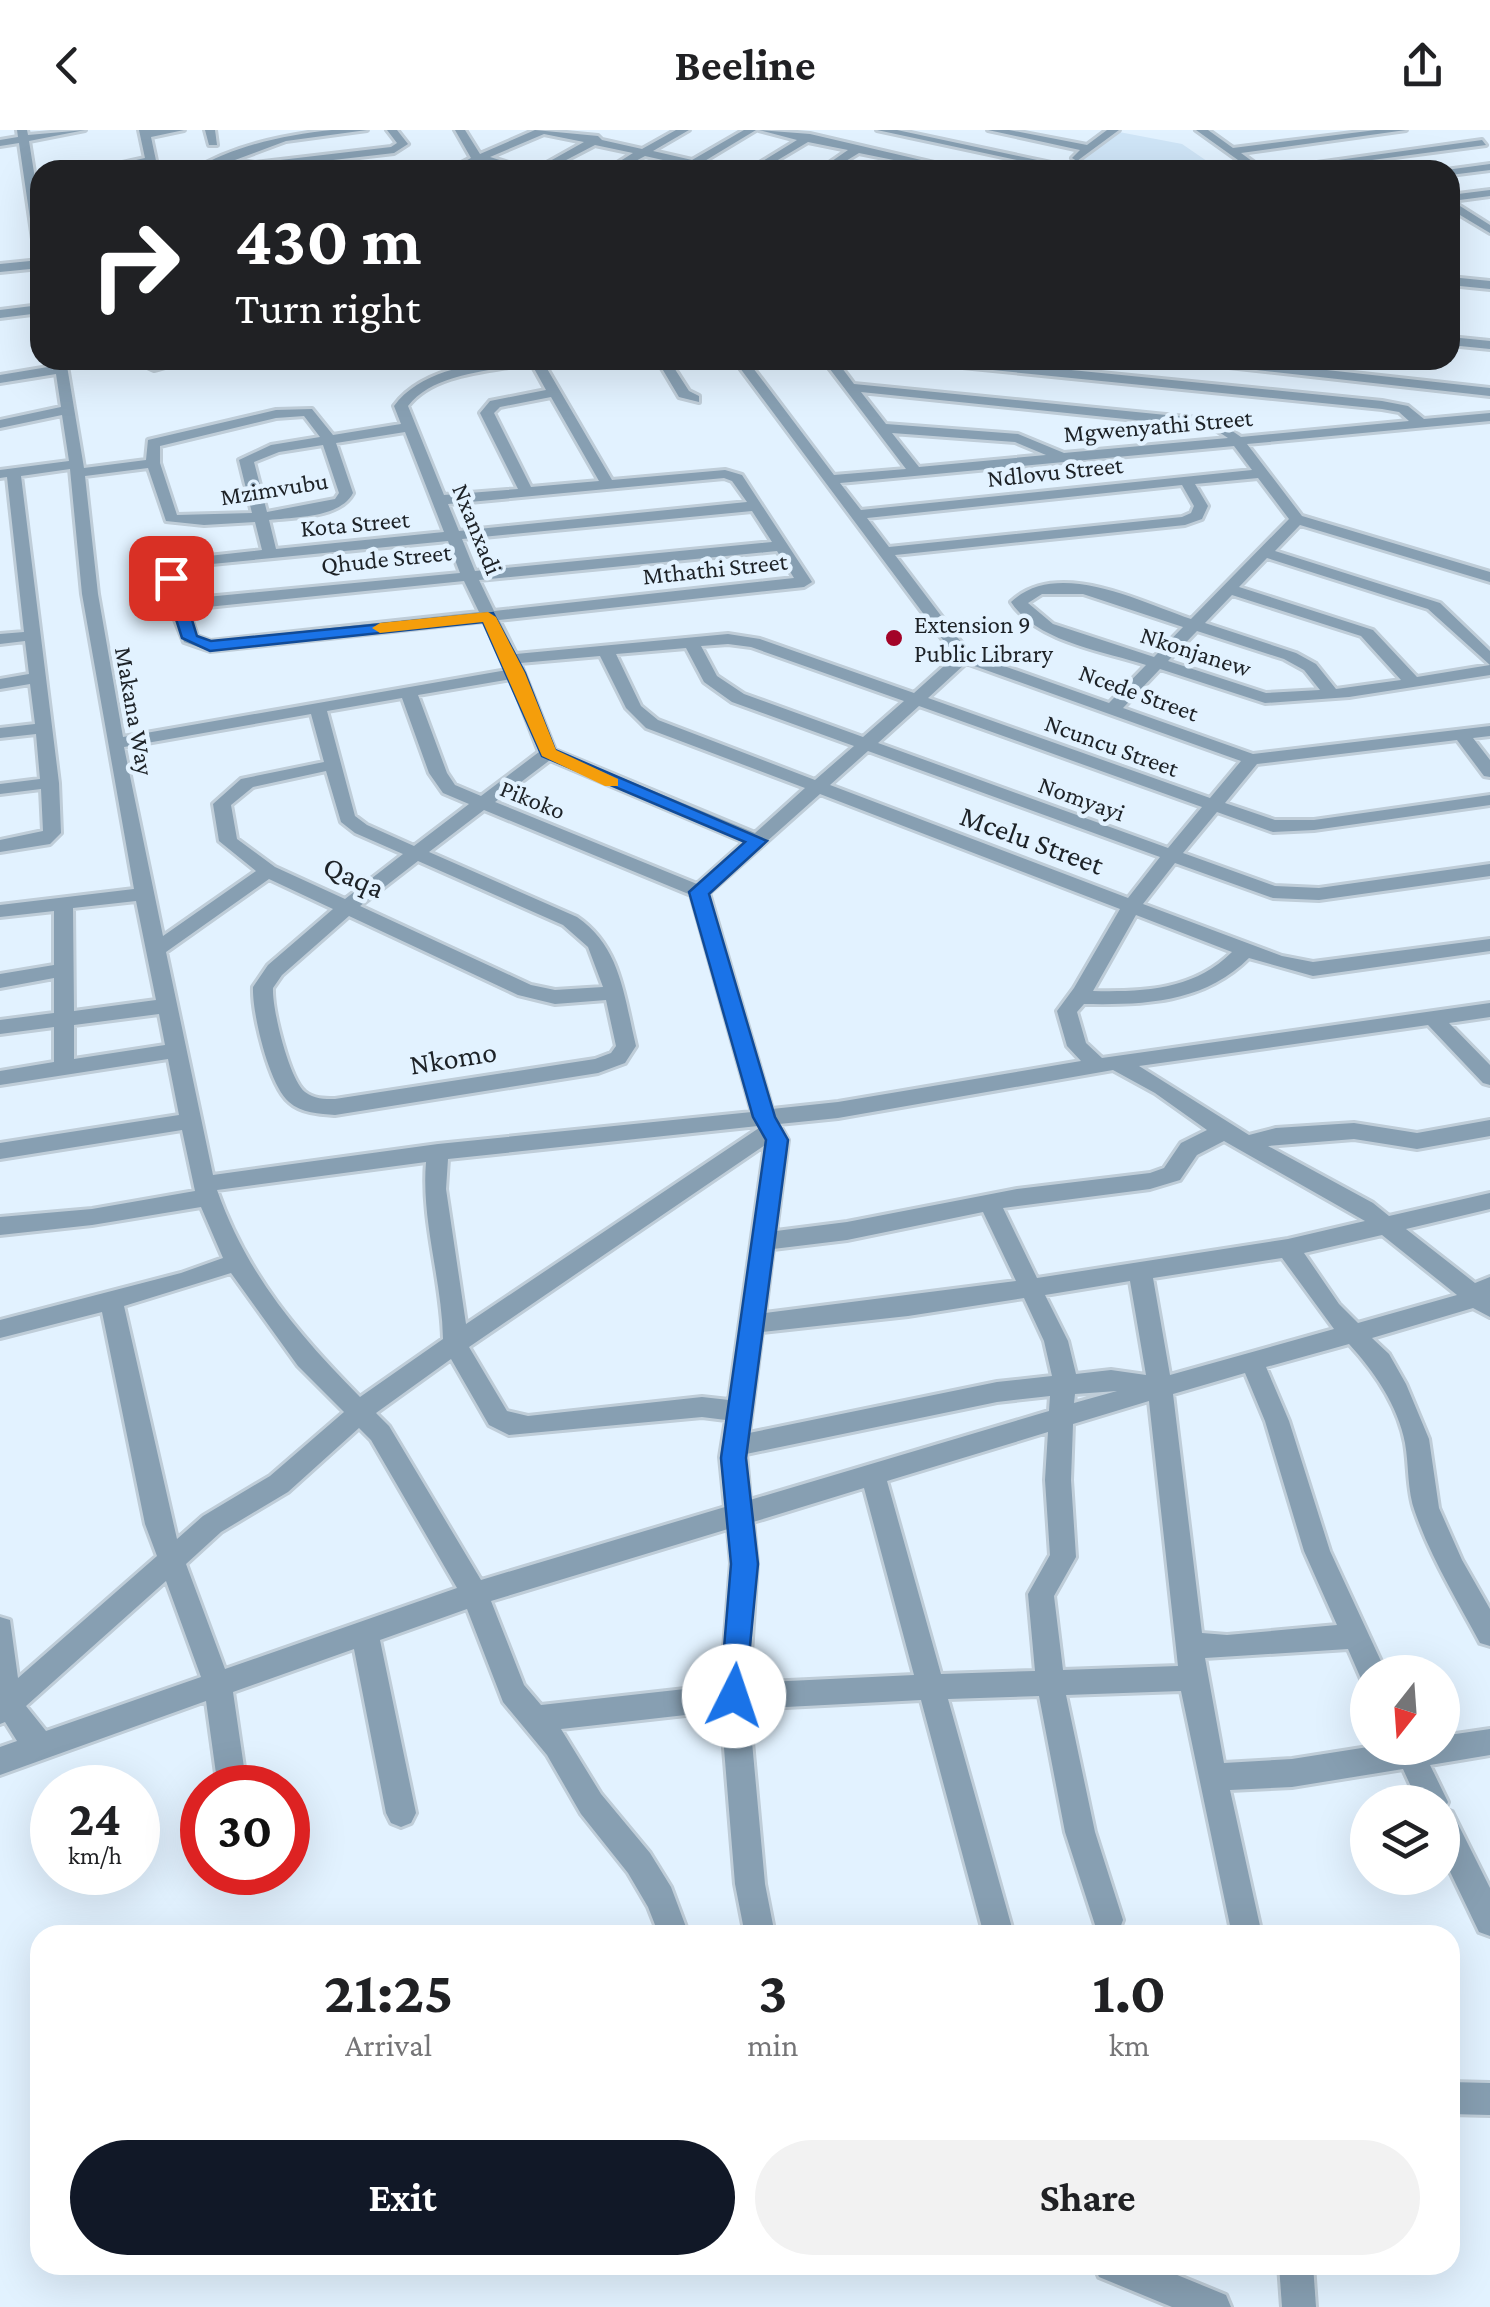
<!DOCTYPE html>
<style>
body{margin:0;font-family:"Crimson Pro",serif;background:#f2f2f2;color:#202124;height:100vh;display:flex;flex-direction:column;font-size:38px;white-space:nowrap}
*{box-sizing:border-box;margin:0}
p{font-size:32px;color:#757577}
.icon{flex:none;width:55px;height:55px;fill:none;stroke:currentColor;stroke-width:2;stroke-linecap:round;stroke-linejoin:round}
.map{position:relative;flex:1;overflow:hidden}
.sheet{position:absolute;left:30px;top:1795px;width:1430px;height:350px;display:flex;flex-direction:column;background:#fff;border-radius:30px;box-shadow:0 10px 40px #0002}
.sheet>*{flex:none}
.guide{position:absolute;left:30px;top:30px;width:1430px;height:210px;border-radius:30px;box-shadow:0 10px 40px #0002;background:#202124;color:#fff;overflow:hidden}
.needle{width:65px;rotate:197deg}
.fabs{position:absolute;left:1350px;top:1525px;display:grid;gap:20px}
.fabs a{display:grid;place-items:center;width:110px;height:110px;border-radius:50%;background:#fff;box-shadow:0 10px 40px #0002;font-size:50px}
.speed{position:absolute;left:30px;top:1635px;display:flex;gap:20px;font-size:50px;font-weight:700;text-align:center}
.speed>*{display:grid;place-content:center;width:130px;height:130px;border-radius:50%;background:#fff;box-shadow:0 10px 40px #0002;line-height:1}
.speed small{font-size:25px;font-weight:400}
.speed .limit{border:15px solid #d22;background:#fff;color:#111}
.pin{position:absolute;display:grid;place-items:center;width:85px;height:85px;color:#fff;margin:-42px;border-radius:20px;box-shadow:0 5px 15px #0006}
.me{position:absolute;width:110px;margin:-55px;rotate:4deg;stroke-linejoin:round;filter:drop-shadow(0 0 8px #0008)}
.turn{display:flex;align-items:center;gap:35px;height:210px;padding:0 40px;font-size:45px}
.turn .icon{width:130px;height:130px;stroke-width:2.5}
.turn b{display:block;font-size:70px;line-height:85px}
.eta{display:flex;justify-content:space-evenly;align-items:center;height:170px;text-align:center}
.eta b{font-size:60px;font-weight:700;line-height:70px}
.cta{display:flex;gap:20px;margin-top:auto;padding:20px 40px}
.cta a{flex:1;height:115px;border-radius:60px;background:#111827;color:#fff;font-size:40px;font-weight:700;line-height:115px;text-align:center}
.cta a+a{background:#f2f2f2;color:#202124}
header{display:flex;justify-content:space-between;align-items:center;height:130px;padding:0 40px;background:#fff;font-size:45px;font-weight:700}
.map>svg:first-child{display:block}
</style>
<header><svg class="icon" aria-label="back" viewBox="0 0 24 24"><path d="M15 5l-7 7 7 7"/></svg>Beeline<svg class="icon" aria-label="share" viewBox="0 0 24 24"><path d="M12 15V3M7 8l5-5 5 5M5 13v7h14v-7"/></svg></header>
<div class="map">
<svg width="1490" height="2177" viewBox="0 0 1490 2177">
<rect width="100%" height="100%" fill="#e2f2ff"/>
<!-- built -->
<polygon fill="#cfe5f7" points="1119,2 1182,14 1220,40 1068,40"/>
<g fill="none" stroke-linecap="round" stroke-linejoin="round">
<defs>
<g id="minor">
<polygon points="17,0 27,0 28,5 85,0 29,11 40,80 40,119 34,116 19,13 0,16 0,10 18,7"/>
<polygon points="139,0 184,0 151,7 158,40 148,40 146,35 91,40 145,28"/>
<polygon points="205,0 215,0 217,15 209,15"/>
<path d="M332,0H367L286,11L235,30L255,33L391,17L397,13L387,0H397L408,14L394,23L255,39L223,35L194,40C232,16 285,5 332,0Z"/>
<path d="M455,0H465L480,24L535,0L598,6L602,10L642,19L676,0H689L653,21L692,30L744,0H756L703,32L729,40L689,39L685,35L645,26L619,40H606L633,23L595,15L547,40H534L584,12L544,4L490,27L531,40C515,40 496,30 481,32C469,33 461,40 448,40L471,28Z"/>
<polygon points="759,0 810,4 964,40 943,40 859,23 831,40 819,40 848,20 808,12 761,40 748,40 797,10"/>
<polygon points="877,0 897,0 1070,37 1064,40"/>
<polygon points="988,0 1009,0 1087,15 1107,0 1119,0 1077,31 1072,28 1080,20"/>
<polygon points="1196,0 1208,0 1233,18 1376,0 1406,0 1241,23 1264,40 1252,40"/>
<polygon points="1482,10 1486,15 1296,40 1266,40"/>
<polygon points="1490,34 1490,40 1450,45 1450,40 1446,40"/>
<polygon points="1490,60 1490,66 1452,71 1490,95 1490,103 1450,79 1450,65"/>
<polygon points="40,130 40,138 0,142 0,134"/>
<polygon points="1450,147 1490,151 1490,159 1450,155"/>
<polygon points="40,175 40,183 0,188 0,180"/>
<polygon points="1450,207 1490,211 1490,219 1450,215"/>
<path d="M54,230H66L84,338L146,330L148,310L276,280L312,279L333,305L401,294L394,276C425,234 495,230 542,230L612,350L725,340L742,345L812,452L804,457L499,490L516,524L728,504L760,509L914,563L955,526L734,230H747L834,345L906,339L823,230H836L854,254L1216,290L1241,307L1409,291L1399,282L1382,279L932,234L926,230H971L1382,271L1408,276L1424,289L1490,283V291L1247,314L1302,386L1490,442V452L1300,395L1275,421L1440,473L1490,521V535L1428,479L1267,428L1239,457L1373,500L1417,547L1490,535V545L1349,567L1265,573L1160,539L1123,578L1253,624L1490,596V606L1473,608L1490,630V647L1484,646L1457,610L1257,634L1225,673L1275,690H1314L1490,665V675L1314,700L1273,702L1217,682L1183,723L1275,756L1319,758L1490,734V746L1319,770L1273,768L1175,733L1143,774L1282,826L1313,832L1490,809V821L1313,846L1249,828C1204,873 1144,875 1084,874L1077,882L1086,913L1102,928L1490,873V887L1449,893L1490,935V955L1483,953L1428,895L1139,936L1249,1005L1276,998L1354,993L1417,1003L1490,990V1006L1417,1019L1354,1009L1268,1016L1373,1073L1389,1086L1490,1063V1079L1406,1099L1475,1153L1490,1147V1187L1473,1178L1372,1208L1389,1224L1406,1254L1429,1309L1439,1378L1462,1430L1490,1479V1516L1480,1513C1457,1470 1431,1428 1415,1382C1407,1361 1409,1335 1405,1313C1398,1276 1374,1241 1349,1214L1266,1237L1289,1291L1330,1421L1386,1542H1368V1553L1362,1551L1348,1519L1205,1528L1224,1633L1292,1629L1368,1617L1442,1618V1606L1490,1599V1625L1430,1635L1448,1672L1445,1679L1452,1682L1490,1758V1806L1479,1802L1442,1725V1672H1418L1403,1639L1292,1657L1230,1660L1262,1805H1232L1181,1561L1066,1565L1095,1702L1123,1790L1119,1801L1108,1805L1097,1801L1065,1702L1039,1566L948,1569L1014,1805H984L921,1570L749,1579L765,1754L775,1805H745L735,1754L721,1581L561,1599L601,1664L650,1723L671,1757L689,1805H659L648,1777L628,1743L581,1684L547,1625L503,1572L467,1479L380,1510L416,1683L411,1693L401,1697L391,1693L386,1683L354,1519L233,1562L247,1658H218L206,1571L0,1645V1617L17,1611L5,1592L0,1594V1487L10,1490L18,1548L157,1426L145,1394L102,1182L0,1208V1190L181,1143L223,1128L201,1077L92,1095L0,1105V1087L92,1079L195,1061L182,1000L0,1029V1013L179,985L168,929L0,955V941L54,932V897L0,904V890L54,883V848L0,858V844L54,835V781L0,787V775L134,759L82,464L70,339L21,346L59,653L61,703L50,714L0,722V710L43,701L41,659L0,664V654L40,649L36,604L0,608V598L35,594L30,554L0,559V549L29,544L25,511L0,514V504L24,502L7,347L0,348V340L69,331L62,285L0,298V290L61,277L56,244L0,253V245L54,236ZM531,233L546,260L490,271L480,283L518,359L444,365L408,276C434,242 493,241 531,233ZM861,262L1213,298L1228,308L1064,323L1018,304L886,294ZM551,267L599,351L531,357L494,283L500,277ZM304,286L320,307L271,315L239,330L252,383L177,385L160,333V316L276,288ZM405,302L444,402L276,419L269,390C295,387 340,388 353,363L336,313ZM892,303L1015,312L1046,325L919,337ZM323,315L339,363L335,369L267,382L254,332L279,322ZM1234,316L1252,340L861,380L840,353ZM148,338L166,391L204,395L255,392L262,420L181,429L166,445L169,475L184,512L210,521L484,491L507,540L123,607L98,464L85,346ZM724,348L732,351L747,372L459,401L448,374ZM1258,348L1289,389L1191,489C1140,472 1057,428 1011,472C1037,512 1103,521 1146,535L1109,573L970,524L895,425L1185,395L1202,389L1208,376L1195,354ZM1182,355L1194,376L1191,383L1182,387L889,417L867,388ZM752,381L772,412L475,441L462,409ZM448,411L460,443L185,469L179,449L191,436ZM777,421L794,448L494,481L479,450ZM464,451L479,482L211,511L197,506L188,479ZM1042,464H1083L1183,497L1154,527L1053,494L1028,473ZM1232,465L1361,506L1401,550L1336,559L1316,534L1296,523L1205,493ZM1197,501L1284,529L1304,540L1320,560L1266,563L1168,531ZM728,514L751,517L904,571L863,607L744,564L717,546L701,516ZM686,518L704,552L732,572L854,616L815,650L658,590L641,576L616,524ZM600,526L626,578L646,598L805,658L755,703L555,620L520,533ZM966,533L1241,631L1210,668L928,568ZM511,549L539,622L481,666L455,655L447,643L418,565ZM402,568L429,643L443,663L469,674L414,716L367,695L355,686L327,581ZM919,576L1202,677L1168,718L878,613ZM311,584L324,632L241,649L213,674L219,711L256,741L163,806L124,617ZM868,621L1160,727L1128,768L830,655ZM550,630L744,712L697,754L495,672ZM326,641L341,692L355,703L403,724L345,769L275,737L237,709L231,675L253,657ZM820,664L1120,779L1074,858L1057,881L1067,916L1081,931L838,972L772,979L709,763ZM484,680L691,765L752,982L438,1014L213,1045L166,822L269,749L333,779L268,835L253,857C252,883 269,955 289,972C301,983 320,984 335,985L598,943L625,933L636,916C624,867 621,817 577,787L429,722ZM418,731L563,795L588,817L603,857L555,860L531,855L360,776ZM136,771L156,870L74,881L73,778ZM1136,785L1232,822C1194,860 1144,862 1093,861ZM349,786L518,865L555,874L606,870L616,916L611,923L595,929L335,969C324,969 314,969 305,962C289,949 272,879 273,858L282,845ZM159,884L165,915L74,929V895ZM1113,940L1155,963L1207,1000L1181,1013L1164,1038L1150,1043L1017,1059L847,1092L776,1101L788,1010L779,994L838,988ZM758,996L759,998L466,1194L446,1059L448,1029ZM1224,1011L1365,1091L1288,1109L1037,1148L1003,1078L1150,1059L1180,1050L1197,1025ZM765,1015L729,1270L702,1267L528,1286L507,1281L469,1217ZM426,1032C421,1091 442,1150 443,1209L360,1267C298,1204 247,1145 217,1060ZM983,1082L1016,1151L765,1183L773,1119L847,1110ZM1382,1105L1457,1165L1358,1193L1339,1174L1304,1123ZM1282,1128L1334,1199L1170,1245L1153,1148ZM231,1143L298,1236L344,1282L270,1346L203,1386L177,1409L124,1176ZM1130,1151L1146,1245L1111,1240L1076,1244L1068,1211L1045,1165ZM1024,1168L1044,1211L1052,1246L997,1252L749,1303L762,1202L908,1186ZM451,1229L489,1295L509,1305L702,1287L726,1290L720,1327L725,1377L481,1450L389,1296L376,1283ZM1245,1243L1265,1291L1304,1421L1337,1495L1227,1505L1202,1503L1173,1264ZM1117,1261L1074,1273L1075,1264ZM1050,1266L1049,1281L750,1370L746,1324L997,1272ZM1149,1271L1178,1536L1063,1540L1054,1466L1076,1427L1071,1350L1073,1294ZM359,1298L371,1310L457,1458L225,1539L186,1434L221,1402L288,1362ZM1048,1302L1045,1350L1050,1425L1028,1464L1035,1541L941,1544L887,1351ZM864,1358L914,1545L749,1553L757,1433L753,1392ZM728,1399L731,1433L721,1555L541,1575L524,1555L491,1471ZM166,1451L201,1547L46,1601L26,1576Z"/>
<polygon points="132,230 190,230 154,240"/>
<polygon points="657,230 669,230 689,261 699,266 699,272 679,267"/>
<polygon points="1196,230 1237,230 1490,258 1490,266 1202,234"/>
<polygon points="1450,1952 1490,1953 1490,1985 1450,1984"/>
<polygon points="1094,2135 1153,2135 1226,2165 1231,2177 1172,2177 1099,2147"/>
<polygon points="1279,2135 1313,2135 1316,2177 1282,2177"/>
</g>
</defs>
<!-- minor casing -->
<use href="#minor" stroke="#bfcdd8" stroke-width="6"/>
<!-- minor -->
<use href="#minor" fill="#879fb2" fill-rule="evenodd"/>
</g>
<!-- route -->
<polygon fill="#1a73e8" stroke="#114b97" stroke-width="2.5" points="171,443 179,448 197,506 211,511 493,483 525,543 555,620 767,711 709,764 775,987 788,1010 746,1328 758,1434 744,1576 734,1580 725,1576 720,1566 731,1434 721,1328 766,1010 753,987 689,762 745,712 542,626 483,492 210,521 182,508 163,448"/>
<!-- slow -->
<polygon fill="#f59e0b" points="488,482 496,487 525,543 556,620 618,649 618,656 605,656 542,626 483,492 380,503 372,498 380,493"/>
<!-- markers -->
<circle fill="#a30428" stroke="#e2f2ff" stroke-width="4" cx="894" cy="508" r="10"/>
<g text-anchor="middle" stroke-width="9" stroke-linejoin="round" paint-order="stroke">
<!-- far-street labels -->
<g font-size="25" fill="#1d2227" stroke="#e2f2ff">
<text transform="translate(1158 295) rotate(-5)" y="9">Mgwenyathi Street</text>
<text transform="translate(1055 341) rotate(-6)" y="9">Ndlovu Street</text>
<text transform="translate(274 358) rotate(-9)" y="9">Mzimvubu</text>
<text transform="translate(355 393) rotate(-5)" y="9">Kota Street</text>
<text transform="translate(478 399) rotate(68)" y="9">Nxanxadi</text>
<text transform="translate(386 428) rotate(-6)" y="9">Qhude Street</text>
<text transform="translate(715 438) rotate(-6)" y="9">Mthathi Street</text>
<text transform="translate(1196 521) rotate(18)" y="9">Nkonjanew</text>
<text transform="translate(1139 562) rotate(20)" y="9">Ncede Street</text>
<text transform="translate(135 581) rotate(80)" y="9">Makana Way</text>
<text transform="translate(1112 615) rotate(20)" y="9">Ncuncu Street</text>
<text transform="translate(1082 668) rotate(20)" y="9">Nomyayi</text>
<text transform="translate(533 669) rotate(22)" y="9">Pikoko</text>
</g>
<!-- far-poi labels -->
<g font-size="25" fill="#1d2227" stroke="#e2f2ff" text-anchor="start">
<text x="914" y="503">Extension 9<tspan x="914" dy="29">Public Library</tspan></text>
</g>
<!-- street labels -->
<g font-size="30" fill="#1d2227" stroke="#e2f2ff">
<text transform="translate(1032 710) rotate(20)" y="10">Mcelu Street</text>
<text transform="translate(354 747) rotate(24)" y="10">Qaqa</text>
<text transform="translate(453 928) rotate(-9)" y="10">Nkomo</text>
</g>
</g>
</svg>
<div class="fabs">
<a><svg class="needle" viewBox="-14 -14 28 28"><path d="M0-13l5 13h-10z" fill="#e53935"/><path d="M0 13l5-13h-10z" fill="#757577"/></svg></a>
<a><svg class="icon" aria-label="layers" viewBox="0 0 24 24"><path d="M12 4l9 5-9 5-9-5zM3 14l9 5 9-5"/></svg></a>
</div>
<div class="speed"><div>24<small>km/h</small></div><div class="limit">30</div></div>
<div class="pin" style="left:171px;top:448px;background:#d93025"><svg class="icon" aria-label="arrive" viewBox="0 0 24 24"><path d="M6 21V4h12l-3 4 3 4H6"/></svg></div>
<svg class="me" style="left:734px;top:1566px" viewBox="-20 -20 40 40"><circle r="19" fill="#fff"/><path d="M0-13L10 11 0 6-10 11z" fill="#1a73e8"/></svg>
<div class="guide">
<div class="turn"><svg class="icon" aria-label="right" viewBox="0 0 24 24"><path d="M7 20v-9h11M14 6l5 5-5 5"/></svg><div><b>430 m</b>Turn right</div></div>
</div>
<section class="sheet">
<div class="eta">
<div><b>21:25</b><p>Arrival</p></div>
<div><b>3</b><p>min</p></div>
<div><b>1.0</b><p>km</p></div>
</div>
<div class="cta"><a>Exit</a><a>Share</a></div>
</section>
</div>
